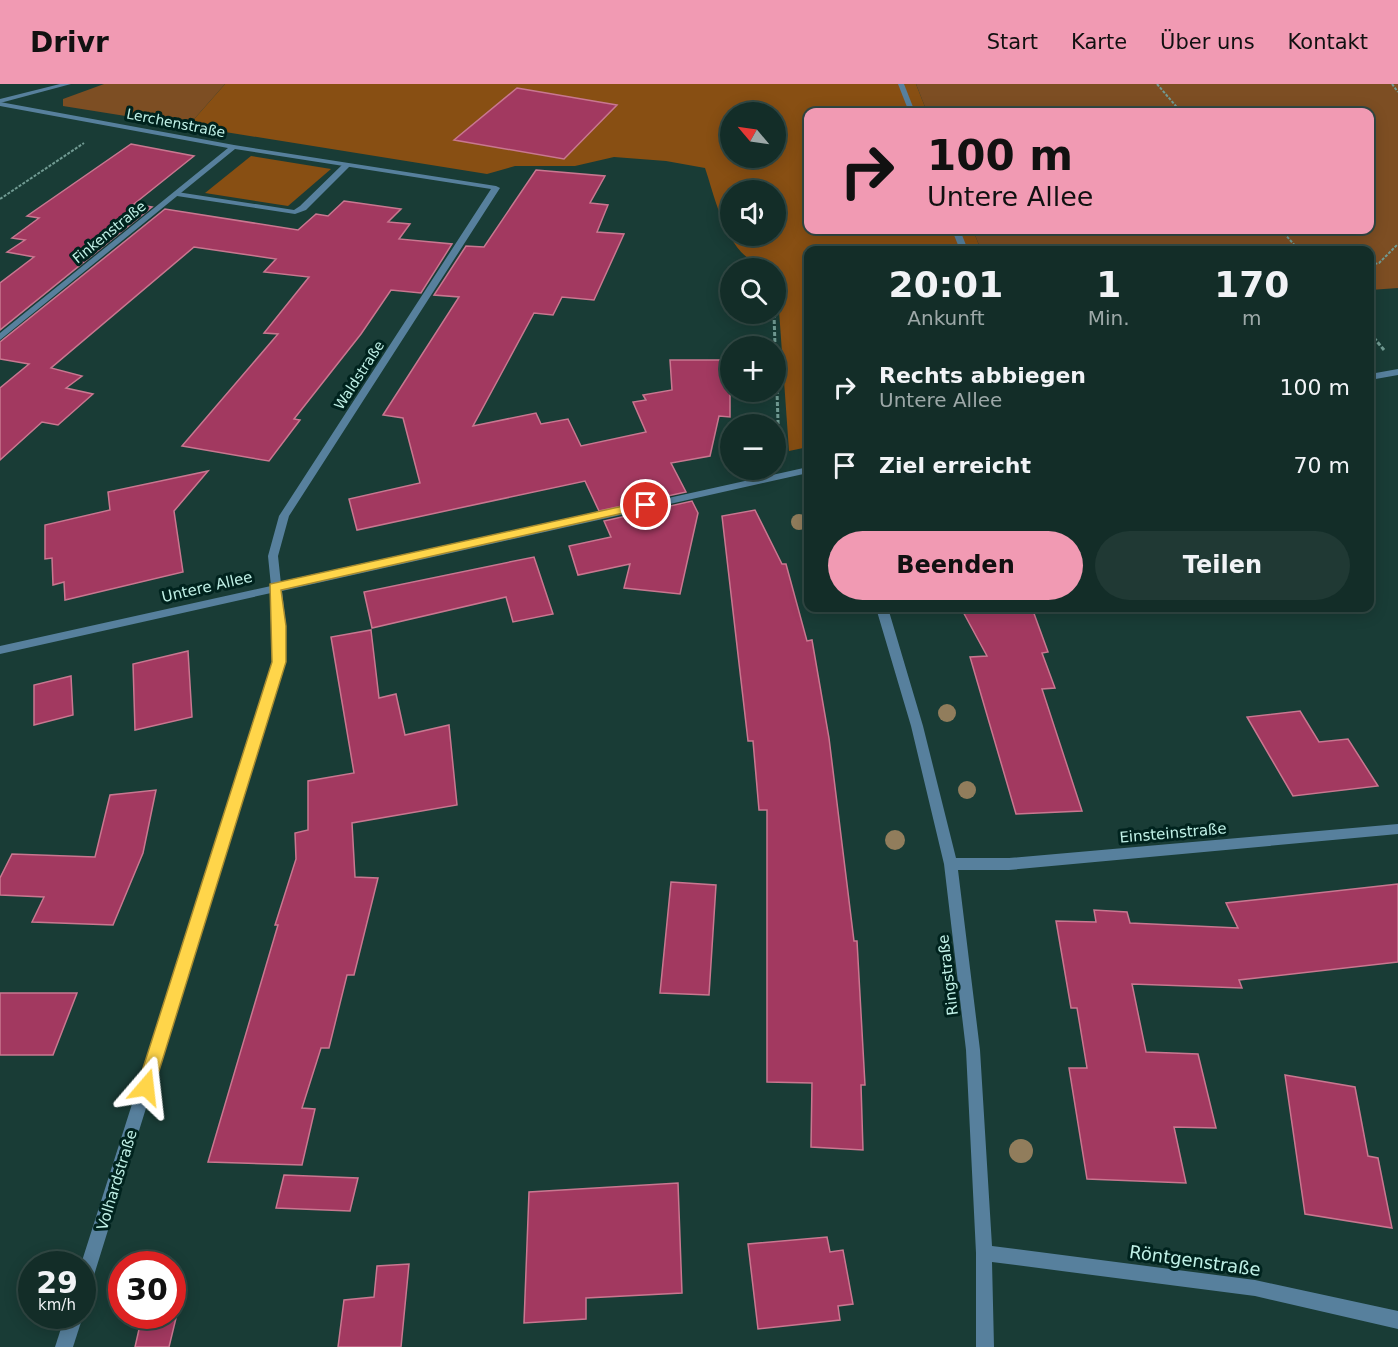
<!DOCTYPE html>
<html lang="de">
<meta charset="utf-8">
<style>
body{margin:0;font-family:"DejaVu Sans",sans-serif;background:#203934;color:#f1f3f6;height:100vh;display:flex;flex-direction:column;font-size:22px;white-space:nowrap}
*{box-sizing:border-box;margin:0}
p{font-size:20px;color:#9da8a8}
.icon{flex:none;width:33px;height:33px;fill:none;stroke:currentColor;stroke-width:2;stroke-linecap:round;stroke-linejoin:round}
.map{position:relative;flex:1;overflow:hidden}
.panel{position:absolute;left:804px;top:162px;width:570px;height:366px;display:flex;flex-direction:column;background:#132d28;border-radius:12px;box-shadow:0 3px 15px #0003,0 0 0 2px #324945}
.panel>*{flex:none}
.banner{position:absolute;left:804px;top:24px;width:570px;height:126px;border-radius:12px;box-shadow:0 3px 15px #0003,0 0 0 2px #324945;background:#f19ab3;color:#111;overflow:hidden}
.needle{width:39px;rotate:299deg}
.controls{position:absolute;left:720px;top:18px;display:grid;gap:12px}
.controls a{display:grid;place-items:center;width:66px;height:66px;border-radius:50%;background:#132d28;box-shadow:0 3px 15px #0003,0 0 0 2px #324945;font-size:30px}
.speed{position:absolute;left:18px;top:1167px;display:flex;gap:12px;font-size:30px;font-weight:700;text-align:center}
.speed>*{display:grid;place-content:center;width:78px;height:78px;border-radius:50%;background:#132d28;box-shadow:0 3px 15px #0003,0 0 0 2px #324945;line-height:1}
.speed small{font-size:15px;font-weight:400}
.speed .limit{border:9px solid #d22;background:#fff;color:#111}
.pin{position:absolute;display:grid;place-items:center;width:51px;height:51px;color:#fff;margin:-26px;border:3px solid #fff;border-radius:50%;box-shadow:0 2px 6px #0007}
.me{position:absolute;width:66px;margin:-33px;rotate:17deg;stroke-linejoin:round;filter:drop-shadow(0 0 4px #0008)}
.turn{display:flex;align-items:center;gap:21px;height:126px;padding:0 24px;font-size:27px}
.turn .icon{width:78px;height:78px;stroke-width:2.5}
.turn b{display:block;font-size:42px;line-height:51px}
.eta{display:flex;justify-content:space-evenly;align-items:center;height:102px;text-align:center}
.eta b{font-size:36px;font-weight:800;line-height:42px}
.button{display:flex;gap:12px;margin-top:auto;padding:12px 24px}
.button a{flex:1;height:69px;border-radius:36px;background:#f19ab3;color:#111;font-size:24px;font-weight:800;line-height:69px;text-align:center}
.button a+a{background:#203934;color:#f1f3f6}
ul{padding:0;list-style:none}
li{display:flex;align-items:center;gap:18px;height:78px;padding:0 24px}
li div{flex:1}
li b{display:block;font-size:22px}
li em{font-style:normal}
header{display:flex;align-items:center;gap:36px;box-sizing:border-box;height:84px;padding:0 30px;background:#f19ab3;color:#111}
header strong{font-size:28px}
nav{display:flex;gap:33px;margin-inline-start:auto;font-size:21px}
.map>svg:first-child{display:block}
</style>
<header>
<strong>Drivr</strong>
<nav><a>Start</a><a>Karte</a><a>Über uns</a><a>Kontakt</a></nav>
</header>
<div class="map">
<svg width="1398" height="1263" viewBox="0 0 1398 1263">
<rect width="100%" height="100%" fill="#193c36"/>
<!-- green -->
<g fill="#884f13" fill-rule="evenodd">
<path d="M225,0H916L927,28H808V146H973L981,166H808V363L789,367L776,184C729,184 717,119 705,84L666,77L614,73L575,82H515L487,90L188,42ZM730,28H776V74H730ZM730,106H776V152H730Z"/>
<polygon points="251,72 331,85 288,122 205,109"/>
</g>
<!-- forest -->
<g fill="#7d4e23">
<polygon points="104,0 225,0 188,42 63,22 63,15"/>
<polygon points="916,0 1398,0 1398,204 1370,206 1370,166 981,166 973,146 1370,146 1370,28 927,28"/>
</g>
<!-- building -->
<g fill="#a23960" stroke="#c97790" stroke-width="1.5">
<polygon points="517,4 617,21 564,75 454,56"/>
<polygon points="131,60 194,72 134,120 152,123 0,246 0,199 34,173 7,168 25,156 12,154 39,134 27,132"/>
<polygon points="536,86 605,92 590,119 608,121 597,148 624,150 594,216 562,213 553,231 534,229 473,342 536,329 541,340 568,335 581,362 646,348 633,318 646,316 643,311 672,306 670,276 730,276 730,333 719,332 710,372 671,379 686,408 599,427 585,397 357,446 349,415 420,399 403,334 383,331 459,213 434,211 466,162 484,163"/>
<polygon points="344,117 401,125 388,138 410,140 399,155 452,160 421,209 391,206 361,250 294,335 300,336 269,377 182,362 278,250 264,249 309,193 264,188 276,175 194,163 51,284 82,292 66,304 93,310 58,341 42,338 0,376 0,304 29,280 0,275 0,258 165,125 298,146 316,130 328,132"/>
<polygon points="208,387 174,427 183,488 65,516 64,498 53,501 52,474 45,475 45,441 110,426 108,408"/>
<polygon points="692,417 698,429 680,510 624,504 630,480 578,491 569,462 611,453 604,437"/>
<polygon points="755,426 782,480 786,480 807,557 812,556 829,654 854,857 857,857 865,1001 861,1001 863,1066 811,1063 812,999 767,998 767,726 759,726 753,657 748,657 722,432"/>
<polygon points="534,473 553,530 513,538 506,513 372,544 364,508"/>
<polygon points="961,524 1032,524 1048,568 1042,569 1055,604 1042,605 1082,727 1016,730 970,573 987,572"/>
<polygon points="371,546 379,614 396,610 405,651 449,641 457,721 352,739 355,793 378,794 354,891 347,891 329,964 321,964 302,1024 315,1025 302,1081 208,1078 278,841 275,841 296,775 295,749 308,746 308,697 354,689 331,553"/>
<polygon points="188,567 192,633 135,646 133,580"/>
<polygon points="71,592 73,631 34,641 34,601"/>
<polygon points="1300,627 1319,658 1348,655 1378,702 1293,712 1247,633"/>
<polygon points="156,706 143,769 113,841 32,838 44,813 0,811 0,794 12,770 95,773 110,711"/>
<polygon points="671,798 716,801 709,911 660,909"/>
<polygon points="1398,800 1398,878 1239,896 1242,904 1132,900 1146,968 1198,970 1216,1044 1174,1043 1186,1099 1087,1095 1069,984 1087,984 1077,924 1071,924 1056,837 1096,838 1094,826 1127,828 1130,839 1238,844 1226,819"/>
<polygon points="0,909 77,909 53,971 0,971"/>
<polygon points="1285,991 1355,1003 1368,1072 1378,1074 1392,1144 1305,1130"/>
<polygon points="284,1091 358,1094 350,1127 276,1124"/>
<polygon points="678,1099 682,1209 586,1214 586,1235 524,1239 529,1108"/>
<polygon points="827,1153 830,1168 843,1166 853,1220 838,1222 840,1236 758,1245 748,1160"/>
<polygon points="409,1180 401,1263 338,1263 344,1216 374,1213 377,1182"/>
<polygon points="177,1230 169,1263 135,1263 142,1232"/>
</g>
<g fill="none" stroke-linecap="round" stroke-linejoin="round">
<!-- path-far1 -->
<g stroke="#719b93" stroke-width="2" stroke-dasharray="3 1.5" stroke-linecap="butt">
<polyline points="1157,0 1181,28"/>
<polyline points="1392,0 1398,8"/>
<polyline points="0,115 84,59"/>
<polyline points="1281,146 1299,166"/>
<polyline points="1370,181 1379,179 1398,160"/>
</g>
<!-- path -->
<g stroke="#719b93" stroke-width="3" stroke-dasharray="4 2" stroke-linecap="butt">
<polyline points="774,230 775,262"/>
<polyline points="1370,249 1384,266"/>
<polyline points="776,276 779,369"/>
</g>
<!-- service -->
<g fill="#57809d" fill-rule="evenodd">
<polygon points="60,0 71,0 0,19 0,15"/>
<polygon points="898,0 904,0 915,28 909,28"/>
<polygon points="344,79 351,81 306,126 295,130 177,112 173,110 177,108 294,126 300,122"/>
<polygon points="952,146 960,146 968,166 960,166"/>
</g>
<!-- minor -->
<g fill="#57809d" fill-rule="evenodd">
<polygon points="0,18 234,61 496,102 500,104 289,432 278,472 281,500 808,383 808,389 282,507 286,542 285,578 90,1204 88,1210 82,1212 81,1180 273,578 274,542 271,509 0,570 0,562 271,502 268,472 279,432 491,105 235,65 0,256 0,249 228,64 0,22"/>
<polygon points="1398,285 1398,291 1370,296 1370,290"/>
<polygon points="876,524 888,524 923,642 956,774 1009,774 1398,740 1398,750 1009,786 958,786 980,966 992,1162 1255,1196 1398,1227 1398,1245 1255,1212 992,1178 994,1263 976,1263 976,1169 966,966 944,780 911,642"/>
<polygon points="65,1232 83,1232 73,1263 55,1263"/>
</g>
</g>
<!-- trees -->
<g fill="#917d5c">
<circle cx="799" cy="438" r="8"/>
<circle cx="947" cy="629" r="9"/>
<circle cx="967" cy="706" r="9"/>
<circle cx="895" cy="756" r="10"/>
<circle cx="1021" cy="1067" r="12"/>
</g>
<!-- route -->
<polygon fill="#ffd54a" stroke="#a68a30" stroke-width="1.5" points="646,417 650,418 650,423 281,506 286,542 286,578 154,1003 152,1009 146,1011 140,1009 137,1003 272,578 270,500"/>
<g text-anchor="middle" stroke-width="6" stroke-linejoin="round" paint-order="stroke">
<!-- far-street labels -->
<g font-size="14" fill="#c0f1e7" stroke="#00231e">
<text transform="translate(176 39) rotate(11)" y="5">Lerchenstraße</text>
<text transform="translate(109 148) rotate(-39)" y="5">Finkenstraße</text>
<text transform="translate(359 291) rotate(-57)" y="5">Waldstraße</text>
</g>
<!-- street labels -->
<g font-size="15" fill="#c0f1e7" stroke="#00231e">
<text transform="translate(207 503) rotate(-13)" y="5">Untere Allee</text>
<text transform="translate(1173 749) rotate(-5)" y="5">Einsteinstraße</text>
<text transform="translate(948 891) rotate(-97)" y="5">Ringstraße</text>
<text transform="translate(117 1096) rotate(-73)" y="5">Volhardstraße</text>
</g>
<!-- near-street labels -->
<g font-size="18" fill="#c0f1e7" stroke="#00231e">
<text transform="translate(1195 1177) rotate(8)" y="6">Röntgenstraße</text>
</g>
</g>
</svg>
<div class="controls">
<a><svg class="needle" viewBox="-14 -14 28 28"><path d="M0-13l5 13h-10z" fill="#e53935"/><path d="M0 13l5-13h-10z" fill="#9da8a8"/></svg></a>
<a><svg class="icon" aria-label="sound" viewBox="0 0 24 24"><path d="M4 9h4l5-4v14l-5-4H4zM17 9q2 3 0 6"/></svg></a>
<a><svg class="icon" aria-label="search" viewBox="0 0 24 24"><circle cx="10" cy="10" r="6"/><path d="M15 15l6 6"/></svg></a>
<a>+</a>
<a>−</a>
</div>
<div class="speed"><div>29<small>km/h</small></div><div class="limit">30</div></div>
<div class="pin" style="left:646px;top:421px;background:#d93025"><svg class="icon" aria-label="arrive" viewBox="0 0 24 24"><path d="M6 21V4h12l-3 4 3 4H6"/></svg></div>
<svg class="me" style="left:146px;top:1003px" viewBox="-20 -20 40 40"><path d="M0-17L14 15 0 8-14 15z" fill="#ffd54a" stroke="#fff" stroke-width="4"/></svg>
<div class="banner">
<div class="turn"><svg class="icon" aria-label="right" viewBox="0 0 24 24"><path d="M7 20v-9h11M14 6l5 5-5 5"/></svg><div><b>100 m</b>Untere Allee</div></div>
</div>
<section class="panel">
<div class="eta">
<div><b>20:01</b><p>Ankunft</p></div>
<div><b>1</b><p>Min.</p></div>
<div><b>170</b><p>m</p></div>
</div>
<ul>
<li><svg class="icon" aria-label="right" viewBox="0 0 24 24"><path d="M7 20v-9h11M14 6l5 5-5 5"/></svg><div><b>Rechts abbiegen</b><p>Untere Allee</p></div><em>100 m</em></li>
<li><svg class="icon" aria-label="arrive" viewBox="0 0 24 24"><path d="M6 21V4h12l-3 4 3 4H6"/></svg><div><b>Ziel erreicht</b></div><em>70 m</em></li>
</ul>
<div class="button"><a>Beenden</a><a>Teilen</a></div>
</section>
</div>
